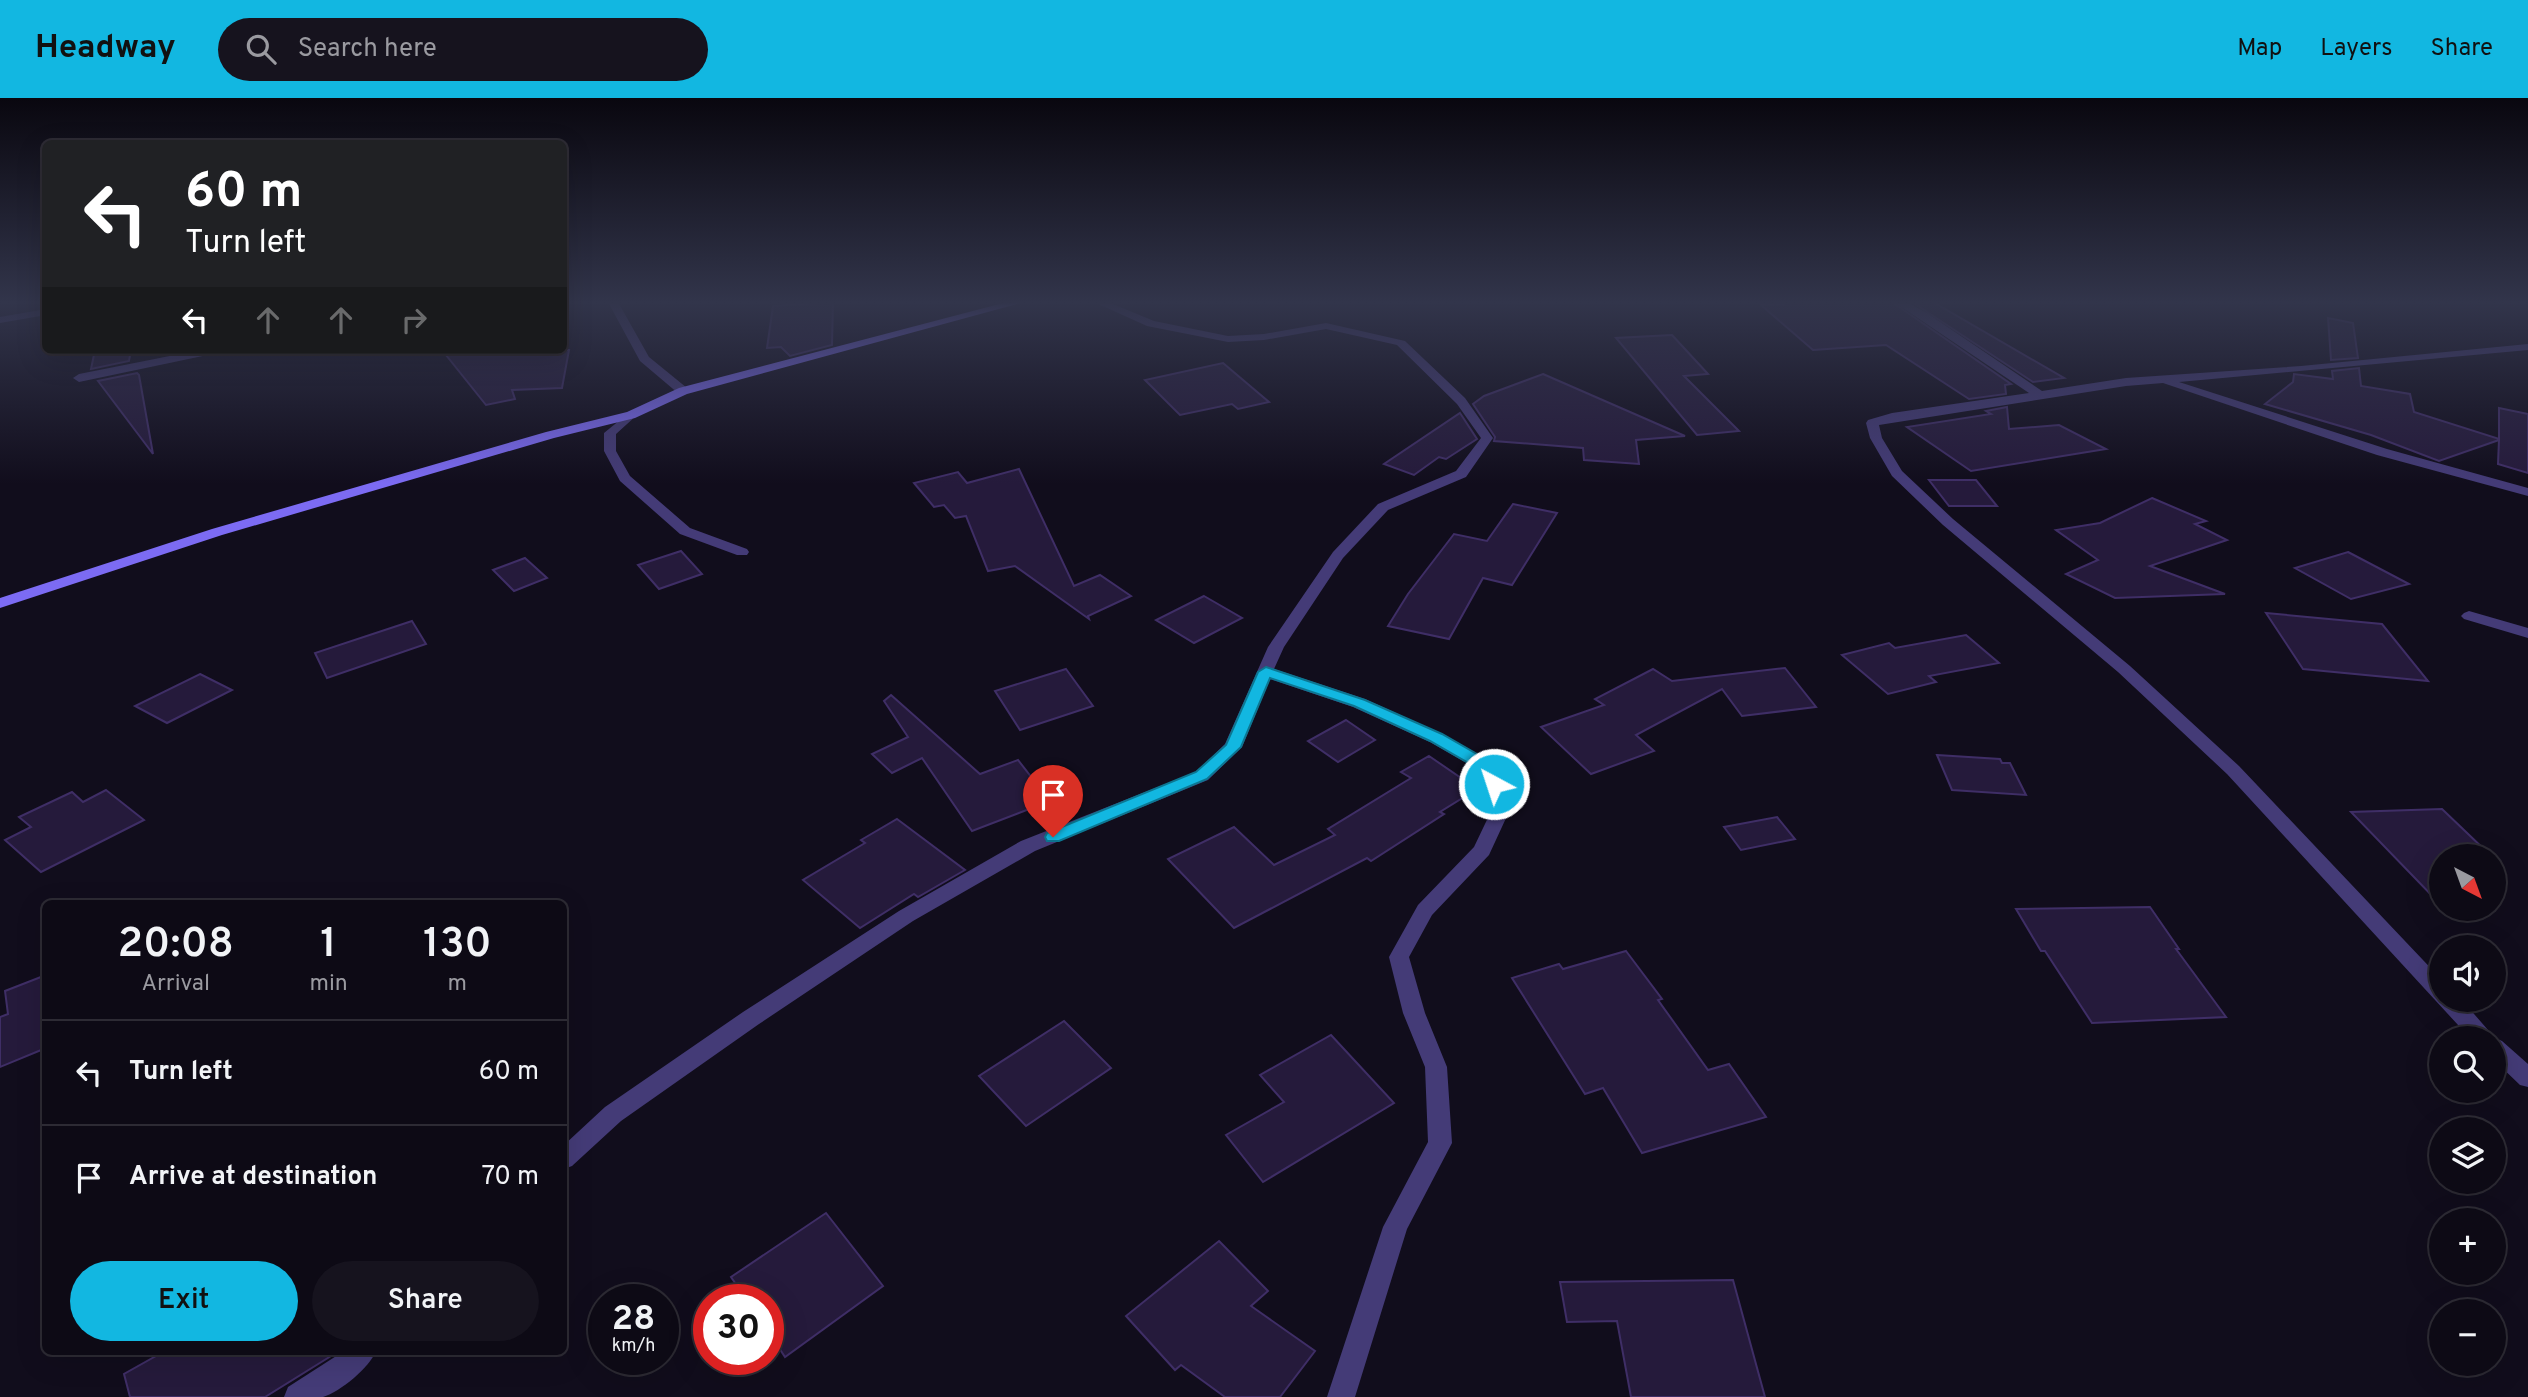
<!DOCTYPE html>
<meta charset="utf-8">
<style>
body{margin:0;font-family:Overpass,sans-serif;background:#16131e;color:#f1f3f6;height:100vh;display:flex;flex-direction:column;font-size:26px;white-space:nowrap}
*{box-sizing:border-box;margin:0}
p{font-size:23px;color:#9a9aa0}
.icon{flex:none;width:38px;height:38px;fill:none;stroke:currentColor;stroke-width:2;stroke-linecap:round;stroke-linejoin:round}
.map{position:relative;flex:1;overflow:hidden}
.sheet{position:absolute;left:42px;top:802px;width:525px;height:455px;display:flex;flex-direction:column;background:#0d0a15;border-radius:10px;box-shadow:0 7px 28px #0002,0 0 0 2px #2d2b34}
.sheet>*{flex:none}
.top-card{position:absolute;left:42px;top:42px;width:525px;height:214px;border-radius:10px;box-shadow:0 7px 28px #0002,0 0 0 2px #2d2b34;background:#202124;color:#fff;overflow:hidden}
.needle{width:46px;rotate:139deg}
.controls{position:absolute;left:2429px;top:746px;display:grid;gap:14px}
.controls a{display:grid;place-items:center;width:77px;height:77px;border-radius:50%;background:#0d0a15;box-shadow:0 7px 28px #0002,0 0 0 2px #2d2b34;font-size:35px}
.speed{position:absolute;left:588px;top:1186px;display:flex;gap:14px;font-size:35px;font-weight:700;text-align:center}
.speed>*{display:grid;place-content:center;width:91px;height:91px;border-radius:50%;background:#0d0a15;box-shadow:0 7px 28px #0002,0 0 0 2px #2d2b34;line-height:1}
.speed small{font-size:18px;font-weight:400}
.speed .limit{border:10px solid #d22;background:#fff;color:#111}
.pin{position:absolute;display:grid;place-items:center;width:60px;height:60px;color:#fff;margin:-72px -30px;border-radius:50% 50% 50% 0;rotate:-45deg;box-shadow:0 0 7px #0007}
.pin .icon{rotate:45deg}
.me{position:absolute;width:77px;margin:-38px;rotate:320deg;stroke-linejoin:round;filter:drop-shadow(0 0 5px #0008)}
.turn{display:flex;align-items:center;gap:24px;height:147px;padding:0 28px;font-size:32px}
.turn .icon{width:91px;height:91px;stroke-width:2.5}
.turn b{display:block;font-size:49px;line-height:60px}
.lanes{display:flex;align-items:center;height:66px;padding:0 28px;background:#0003;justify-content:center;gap:35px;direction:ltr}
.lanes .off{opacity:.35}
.eta{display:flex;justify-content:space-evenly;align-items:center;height:119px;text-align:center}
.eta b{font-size:42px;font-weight:600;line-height:49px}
.primary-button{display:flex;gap:14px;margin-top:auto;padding:14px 28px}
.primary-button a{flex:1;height:80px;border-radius:42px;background:#12b7e1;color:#111;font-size:28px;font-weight:600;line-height:80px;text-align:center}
.primary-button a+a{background:#16131e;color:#f1f3f6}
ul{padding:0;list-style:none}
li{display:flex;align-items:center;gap:21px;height:105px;padding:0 28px;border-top:2px solid #2d2b34}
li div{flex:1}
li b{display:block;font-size:26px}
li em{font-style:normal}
header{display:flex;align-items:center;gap:42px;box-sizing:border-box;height:98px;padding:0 35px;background:#12b7e1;color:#111}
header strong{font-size:33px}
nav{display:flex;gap:38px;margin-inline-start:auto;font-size:24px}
.search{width:490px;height:63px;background:#16131e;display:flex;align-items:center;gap:18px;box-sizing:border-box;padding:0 24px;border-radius:38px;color:#9a9aa0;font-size:26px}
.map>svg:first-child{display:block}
</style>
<header>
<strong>Headway</strong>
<div class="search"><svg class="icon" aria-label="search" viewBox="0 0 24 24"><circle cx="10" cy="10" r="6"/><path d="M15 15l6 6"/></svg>Search here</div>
<nav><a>Map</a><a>Layers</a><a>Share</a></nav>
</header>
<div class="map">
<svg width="2528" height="1299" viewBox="0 0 2528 1299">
<rect width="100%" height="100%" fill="#110d1c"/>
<!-- building -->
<g fill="#251a3b" stroke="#3f2e66" stroke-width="2">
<polygon points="833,204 832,247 790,258 781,249 767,250 773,208"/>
<polygon points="1781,204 1892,204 2011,286 2005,287 2006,296 1969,301 1886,247 1813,252 1761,207 1783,206"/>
<polygon points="1912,204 1933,204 2064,280 2033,284"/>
<polygon points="2328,220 2353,225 2358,260 2331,262"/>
<polygon points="1672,237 1708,276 1684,278 1739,333 1697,337 1616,240"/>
<polygon points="95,252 131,252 129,263 91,271"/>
<polygon points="442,252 569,252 562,290 512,292 515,301 486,307"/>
<polygon points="1223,265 1269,304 1238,311 1232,306 1180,317 1145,282"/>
<polygon points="2359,270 2361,288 2410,296 2414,314 2499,341 2499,310 2528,316 2528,375 2498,366 2499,342 2439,363 2371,337 2265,306 2293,284 2294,276 2333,281 2332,273"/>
<polygon points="137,275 139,277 153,356 98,283"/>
<polygon points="1543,276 1685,338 1636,342 1639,366 1584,362 1583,350 1494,343 1495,339 1473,306 1484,298"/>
<polygon points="2007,309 2009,331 2059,327 2106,351 1971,373 1907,329 1991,316 1986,313"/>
<polygon points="1460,315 1477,341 1446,361 1439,359 1414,377 1384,366"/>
<polygon points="1019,371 1074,488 1100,477 1131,498 1088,518 1089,521 1015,468 988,473 966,418 955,420 944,407 934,409 914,385 958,374 967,385"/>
<polygon points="1929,382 1976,382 1997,408 1949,408"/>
<polygon points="2152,400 2206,423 2195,426 2227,442 2150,468 2225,496 2115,500 2066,476 2098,462 2056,432 2100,425"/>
<polygon points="1513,406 1557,415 1512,487 1483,480 1449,541 1388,528 1408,496 1454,436 1487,443"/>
<polygon points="681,453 702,476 659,491 638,467"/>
<polygon points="2348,454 2409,486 2351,501 2295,470"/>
<polygon points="525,460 547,480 514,493 493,472"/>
<polygon points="1204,498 1242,520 1194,545 1156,522"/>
<polygon points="2266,515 2382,526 2428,583 2303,571"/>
<polygon points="412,523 426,546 327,580 315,555"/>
<polygon points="1966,537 1999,565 1929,578 1936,584 1888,596 1842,557 1889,545 1895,550"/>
<polygon points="1785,570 1816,609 1742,618 1722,591 1636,637 1654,653 1591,676 1541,629 1604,607 1595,601 1653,571 1672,583"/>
<polygon points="1066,571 1093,608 1020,632 995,593"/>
<polygon points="200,576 232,592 167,625 135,608"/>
<polygon points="891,597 980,676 1018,662 1050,703 972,733 922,660 892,675 872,656 908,639 884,603"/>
<polygon points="1346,622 1375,642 1338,664 1308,643"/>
<polygon points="1937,657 2000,661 2002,665 2010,665 2026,697 1952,692"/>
<polygon points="1429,658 1477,691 1440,714 1444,716 1371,763 1367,760 1234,830 1168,761 1234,729 1274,767 1335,737 1328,731 1411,680 1401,674"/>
<polygon points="106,692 144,722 41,774 5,742 31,729 19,719 72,694 83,704"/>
<polygon points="2442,711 2488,755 2485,755 2487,758 2441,758 2441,807 2351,714"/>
<polygon points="1777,719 1795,741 1741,752 1724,729"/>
<polygon points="897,721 965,772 918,799 914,796 860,830 803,782 865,745 861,742"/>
<polygon points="2150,809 2179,851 2176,851 2226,919 2092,925 2045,853 2041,853 2016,811"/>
<polygon points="1626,853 1662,901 1658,902 1708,972 1729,966 1766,1019 1642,1055 1603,990 1585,996 1512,880 1559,866 1563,871"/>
<polygon points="46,877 46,950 0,969 0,919 8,916 5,893"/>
<polygon points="1064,923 1111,970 1026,1028 979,978"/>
<polygon points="1331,937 1394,1005 1263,1084 1226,1037 1284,1004 1260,977"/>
<polygon points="826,1115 883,1188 785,1259 768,1233 768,1202 747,1202 731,1179"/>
<polygon points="1219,1143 1268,1193 1251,1208 1315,1253 1280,1299 1225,1299 1181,1267 1175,1272 1126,1218"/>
<polygon points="1733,1182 1765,1299 1631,1299 1617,1223 1567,1224 1560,1184"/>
<polygon points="165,1253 339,1253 265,1299 130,1299 124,1276"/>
</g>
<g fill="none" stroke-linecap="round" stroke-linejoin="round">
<!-- street -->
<g fill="#443b77" fill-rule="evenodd">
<polygon points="608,204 618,204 649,259 687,290 687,296 679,296 640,263"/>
<polygon points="1094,204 1108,204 1154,223 1228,238 1264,236 1326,225 1405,243 1465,300 1493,340 1466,379 1388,412 1343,460 1284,549 1274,571 1365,601 1442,636 1490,663 1513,705 1489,757 1432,817 1409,859 1425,915 1447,969 1452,1045 1407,1131 1355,1299 1327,1299 1383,1129 1428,1044 1425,969 1403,915 1389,859 1418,807 1474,749 1495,705 1477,671 1430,644 1353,609 1270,581 1242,649 1208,682 1035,753 913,823 759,926 621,1023 572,1068 564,1071 564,1047 605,1009 743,914 899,813 1021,743 1196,674 1225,646 1268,549 1333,454 1378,406 1456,373 1481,340 1457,306 1397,247 1326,231 1264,242 1228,244 1147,228"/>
<polygon points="1894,204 1907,204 1927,215 2042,293 2126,280 2301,268 2528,246 2528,252 2179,284 2387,351 2528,390 2528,398 2377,357 2163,285 2126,288 1879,327 1882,340 1902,373 1953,421 2130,568 2239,668 2441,881 2441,901 2461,901 2495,940 2502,943 2528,966 2528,989 2520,987 2494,962 2494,940 2470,940 2227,676 2118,574 1943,427 1892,378 1870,340 1866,325 1868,322 1892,315 2029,295"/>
<polygon points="46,211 46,217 0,225 0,219"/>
<polygon points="200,252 223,252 217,255 79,284 73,280 79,276"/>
<polygon points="631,313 637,317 616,336 616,353 630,378 690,430 747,451 749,454 747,457 737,457 680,436 620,383 604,353 604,335"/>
<polygon points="2469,513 2528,530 2528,540 2464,521 2461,518 2464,515"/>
<path d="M344,1253H376C370,1269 340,1294 323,1299C312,1299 295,1299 284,1299L288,1289Z"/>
</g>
<!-- secondary -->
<polygon fill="#7c6bf3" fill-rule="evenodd" points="1007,204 1024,204 687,296 635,320 554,340 222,437 0,510 0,500 212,431 546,334 627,314 679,290"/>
</g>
<!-- sky -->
<linearGradient id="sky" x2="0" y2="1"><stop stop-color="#09070f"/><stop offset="0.53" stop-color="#32354b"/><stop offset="1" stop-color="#32354b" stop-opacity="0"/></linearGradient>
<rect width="2528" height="386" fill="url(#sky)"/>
<!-- route -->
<polygon fill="#12b7e1" stroke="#0c7792" stroke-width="2" points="1266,569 1365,602 1442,636 1489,663 1502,686 1494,691 1488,690 1477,670 1430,643 1354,608 1270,580 1241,649 1207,681 1059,743 1047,743 1045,739 1047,735 1196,674 1226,647 1258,574"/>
</svg>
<div class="controls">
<a><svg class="needle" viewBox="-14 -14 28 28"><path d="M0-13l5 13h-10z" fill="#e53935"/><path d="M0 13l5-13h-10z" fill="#9a9aa0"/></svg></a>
<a><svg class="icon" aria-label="sound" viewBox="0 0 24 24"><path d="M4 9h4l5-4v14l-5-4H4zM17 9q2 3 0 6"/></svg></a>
<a><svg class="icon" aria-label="search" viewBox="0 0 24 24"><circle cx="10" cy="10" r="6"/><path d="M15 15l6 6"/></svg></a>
<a><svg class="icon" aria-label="layers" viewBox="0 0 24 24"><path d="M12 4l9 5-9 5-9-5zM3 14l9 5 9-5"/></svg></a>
<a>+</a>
<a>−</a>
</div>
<div class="speed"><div>28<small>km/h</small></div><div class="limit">30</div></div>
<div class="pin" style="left:1053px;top:739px;background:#d93025"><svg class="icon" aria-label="arrive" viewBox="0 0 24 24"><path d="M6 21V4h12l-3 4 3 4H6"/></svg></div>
<svg class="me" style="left:1494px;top:686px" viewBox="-20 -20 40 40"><circle r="17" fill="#12b7e1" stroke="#fff" stroke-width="3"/><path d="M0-11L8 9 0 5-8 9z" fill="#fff"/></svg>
<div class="top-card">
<div class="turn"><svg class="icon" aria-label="left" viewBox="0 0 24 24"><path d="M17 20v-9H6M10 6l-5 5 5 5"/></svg><div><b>60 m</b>Turn left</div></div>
<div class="lanes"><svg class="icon" aria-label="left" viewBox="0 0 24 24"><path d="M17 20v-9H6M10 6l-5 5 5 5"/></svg><svg class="icon off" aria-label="ahead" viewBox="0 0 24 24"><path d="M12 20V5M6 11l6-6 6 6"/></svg><svg class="icon off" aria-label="ahead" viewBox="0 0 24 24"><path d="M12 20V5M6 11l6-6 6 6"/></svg><svg class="icon off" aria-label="right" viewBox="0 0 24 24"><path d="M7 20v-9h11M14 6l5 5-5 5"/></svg></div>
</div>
<section class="sheet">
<div class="eta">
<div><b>20:08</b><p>Arrival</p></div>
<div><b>1</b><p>min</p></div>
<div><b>130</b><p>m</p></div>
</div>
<ul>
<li><svg class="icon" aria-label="left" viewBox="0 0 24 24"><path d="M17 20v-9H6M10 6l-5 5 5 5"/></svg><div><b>Turn left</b></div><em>60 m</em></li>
<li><svg class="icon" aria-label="arrive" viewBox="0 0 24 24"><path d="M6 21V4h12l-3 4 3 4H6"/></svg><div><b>Arrive at destination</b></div><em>70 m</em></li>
</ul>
<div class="primary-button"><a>Exit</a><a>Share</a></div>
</section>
</div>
